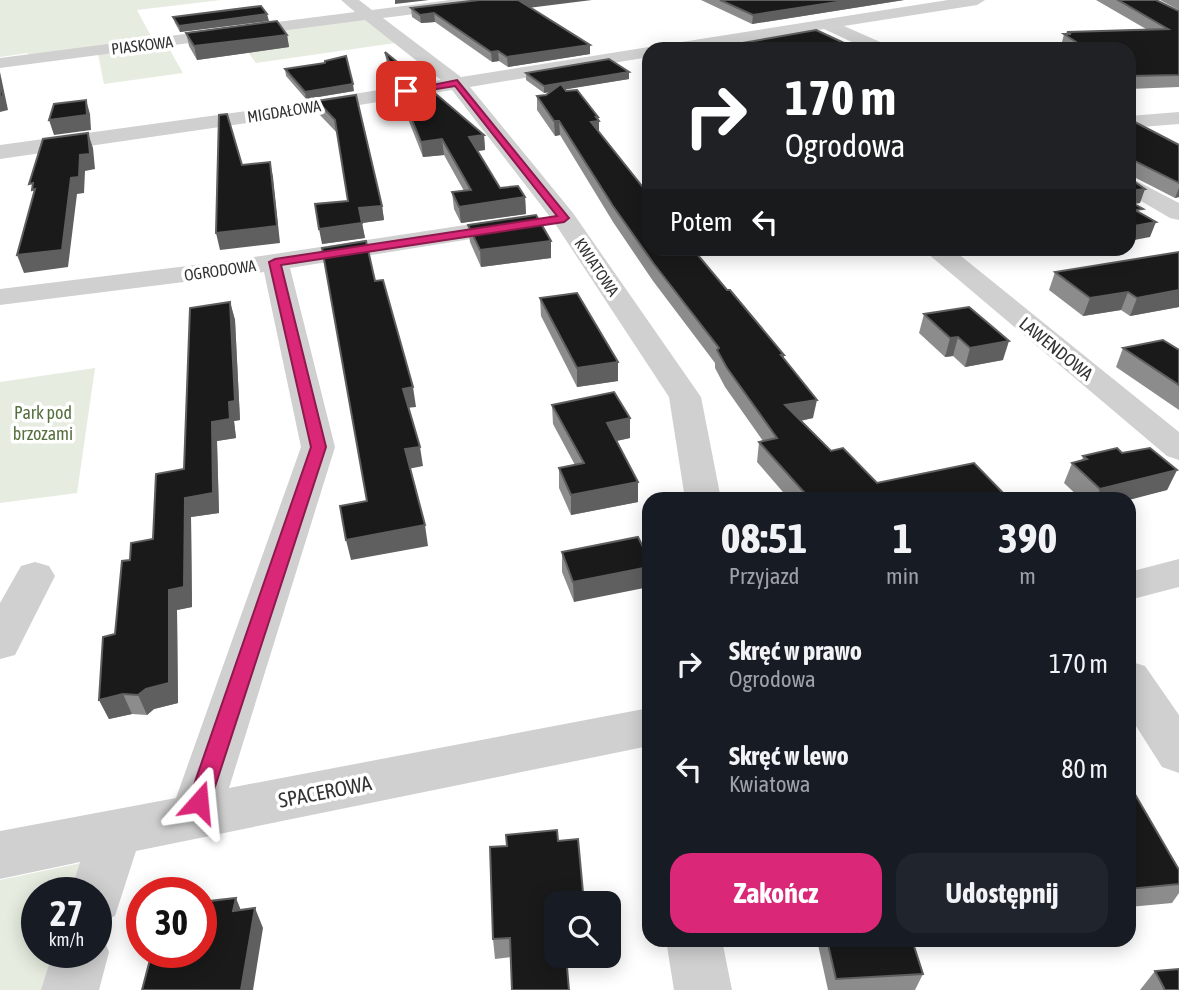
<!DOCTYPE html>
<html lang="pl">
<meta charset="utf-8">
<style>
body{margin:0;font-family:"Asap Condensed",sans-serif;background:#20242c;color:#f1f3f6;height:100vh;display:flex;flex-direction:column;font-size:26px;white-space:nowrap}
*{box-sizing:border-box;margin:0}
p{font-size:23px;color:#9ea1a6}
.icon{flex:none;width:38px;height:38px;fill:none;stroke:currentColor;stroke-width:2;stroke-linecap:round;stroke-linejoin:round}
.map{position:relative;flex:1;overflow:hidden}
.drawer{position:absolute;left:642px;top:492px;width:494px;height:455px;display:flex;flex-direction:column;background:#171b24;border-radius:21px;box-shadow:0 4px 18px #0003}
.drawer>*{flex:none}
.top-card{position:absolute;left:642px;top:42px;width:494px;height:214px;border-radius:21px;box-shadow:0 4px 18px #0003;background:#202124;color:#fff;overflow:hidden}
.fabs{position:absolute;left:544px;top:891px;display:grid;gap:14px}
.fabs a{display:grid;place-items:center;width:77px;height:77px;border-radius:14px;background:#171b24;box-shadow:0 4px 18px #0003;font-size:35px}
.speed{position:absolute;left:21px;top:877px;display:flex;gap:14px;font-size:35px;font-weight:700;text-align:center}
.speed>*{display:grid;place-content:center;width:91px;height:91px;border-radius:50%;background:#171b24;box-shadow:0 4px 18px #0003;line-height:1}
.speed small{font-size:18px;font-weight:400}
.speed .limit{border:10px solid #d22;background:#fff;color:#111}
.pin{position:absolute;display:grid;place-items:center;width:60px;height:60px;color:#fff;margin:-30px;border-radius:14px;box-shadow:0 4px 10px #0006}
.me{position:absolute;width:77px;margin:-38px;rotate:18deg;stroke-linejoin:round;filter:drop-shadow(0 0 5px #0008)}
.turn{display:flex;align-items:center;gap:24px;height:147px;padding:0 28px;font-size:32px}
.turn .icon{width:91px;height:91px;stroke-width:2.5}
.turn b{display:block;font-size:49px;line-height:60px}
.then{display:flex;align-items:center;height:66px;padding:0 28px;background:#0003;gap:14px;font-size:26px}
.eta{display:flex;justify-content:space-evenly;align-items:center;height:119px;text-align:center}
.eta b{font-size:42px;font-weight:700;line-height:49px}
.button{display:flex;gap:14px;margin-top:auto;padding:14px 28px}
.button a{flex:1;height:80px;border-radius:21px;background:#db2777;color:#fff;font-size:28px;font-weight:700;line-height:80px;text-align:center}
.button a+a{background:#20242c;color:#f1f3f6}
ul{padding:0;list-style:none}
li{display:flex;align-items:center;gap:21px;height:105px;padding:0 28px}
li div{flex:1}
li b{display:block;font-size:26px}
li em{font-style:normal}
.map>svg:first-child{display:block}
</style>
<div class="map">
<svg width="1179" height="990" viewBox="0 0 1179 990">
<rect width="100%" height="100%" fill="#fff"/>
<!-- green -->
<g fill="#e6ecdf">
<polygon points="0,0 221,0 137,10 153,40 372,13 409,41 256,63 236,36 167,45 183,73 104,84 98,54 30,63 28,53 0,57"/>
<polygon points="95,368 77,493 0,503 0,382"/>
<polygon points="105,858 95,892 37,892 37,952 78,952 67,990 0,990 0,880"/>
</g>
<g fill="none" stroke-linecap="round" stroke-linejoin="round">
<!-- minor -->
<g fill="#d0d0d0" fill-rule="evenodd">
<polygon points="341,0 359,0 372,10 450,0 494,0 486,5 383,18 461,77 649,47 655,48 649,49 649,57 470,87 573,213 701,397 721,499 685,499 669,397 554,222 452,90 254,122 0,159 0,145 254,110 441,80 365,20 0,68 0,58 355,12"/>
<polygon points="948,0 985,0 977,5 844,26 887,45 890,49 867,49 824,29 702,49 660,49 669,44"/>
<polygon points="1179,112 1179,124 1129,128 1129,116"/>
<polygon points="1129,177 1179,203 1179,220 1170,218 1129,194"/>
<polygon points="519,217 528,220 532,225 528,230 290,268 335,447 229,788 649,708 649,746 136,851 115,916 96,924 96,892 71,892 80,862 0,879 0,831 176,798 301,447 264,272 0,305 0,289 228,261"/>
<polygon points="921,248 951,248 1179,432 1179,460 1167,456"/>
<polygon points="1179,559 1179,587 1129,600 1129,572"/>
<polygon points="35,562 49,566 55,576 15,655 0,659 0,603 21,566"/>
<polygon points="1129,661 1145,666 1179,715 1179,773 1162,767 1129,715"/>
<polygon points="96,930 101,932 109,952 99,990 41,990 53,952 96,952"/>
<polygon points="666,940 722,940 732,990 674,990"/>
</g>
</g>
<!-- wall -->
<g fill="#8c8c8c">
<polygon points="701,0 904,0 752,24"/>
<polygon points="1096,0 1156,0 1179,11 1179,87 1129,89 1129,49 1065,49 1061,46 1064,34 1067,34 1067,32 1146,29"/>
<polygon points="1160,0 1179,0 1179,10"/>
<polygon points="411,8 531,8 590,54 508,67 499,61 492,62 435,22 421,23 412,17"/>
<polygon points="173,17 269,21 180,32 175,23"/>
<polygon points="186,33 287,35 289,47 197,60 189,46"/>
<polygon points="385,52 406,69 407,83 395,85 387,65"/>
<polygon points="285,69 354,91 306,99 286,76"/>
<polygon points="526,73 629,79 565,89 598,120 599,131 712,273 784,355 784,359 813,418 801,421 831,451 877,483 1005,499 789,499 757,462 759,442 763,441 725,387 715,368 715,363 653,281 613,222 560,135 555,136 537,110 537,96 546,95 549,92 544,93 526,80"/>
<polygon points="399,87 484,135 485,150 477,151 500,188 525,197 526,214 461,223 454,209 452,192 464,191 444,155 423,157 401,101"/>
<polygon points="356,95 382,206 384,220 362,223 365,238 322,244 348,201 337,133 319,114 317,101"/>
<polygon points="1129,119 1179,145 1179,197 1175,198 1132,176 1129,191"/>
<polygon points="468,225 551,258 481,267 470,242"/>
<polygon points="1179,252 1179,307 1130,316 1121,310 1083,316 1049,290 1055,272"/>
<polygon points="540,298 618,381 577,387 541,316"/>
<polygon points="230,302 235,320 240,420 234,421 236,438 217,441 219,513 191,517 192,607 177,610 178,703 154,709 147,715 132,714 109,719 99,700 115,634 130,560 153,539 184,469"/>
<polygon points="924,314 1003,360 965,367 953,356 945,357 919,333"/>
<polygon points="1123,348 1179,350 1179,410 1116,367"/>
<polygon points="552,405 630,438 616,441 638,502 571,515 559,488 559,468 575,465 553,424"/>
<polygon points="1122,453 1177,470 1167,490 1129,499 1081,499 1064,483 1072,463 1082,461 1083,456"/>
<polygon points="638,537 574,602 562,572 562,552"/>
<polygon points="1129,784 1179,870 1179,893 1172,903 1129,907"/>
<polygon points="507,846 511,957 495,959 493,939"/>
<polygon points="817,940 912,940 923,974 915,990 828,990"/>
<polygon points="1155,971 1179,990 1140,990"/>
</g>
<!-- shaded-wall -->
<g fill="#5f5f5f">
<polygon points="395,0 429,0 395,4"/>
<polygon points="527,0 592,0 520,9 520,1"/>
<polygon points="850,0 904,0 752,24 753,15"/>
<polygon points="434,13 435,22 421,23 420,15"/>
<polygon points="267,14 269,21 180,32 179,26"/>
<polygon points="287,35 289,47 197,60 194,46"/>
<polygon points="590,45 590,54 508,67 507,57"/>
<polygon points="498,51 499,61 492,62 491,52"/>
<polygon points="406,69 407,83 395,85 393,71"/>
<polygon points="0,72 8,110 0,112"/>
<polygon points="629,72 629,79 544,93 544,86"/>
<polygon points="353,84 354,91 306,99 305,92"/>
<polygon points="86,100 90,114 91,130 54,135 49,120"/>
<polygon points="596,117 598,117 599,121 599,136 591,122"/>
<polygon points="554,121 559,121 560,135 555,136"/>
<polygon points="88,133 93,148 95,169 85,171 84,193 77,194 68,267 24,273 17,255 71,178"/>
<polygon points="484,135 485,150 470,152 469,137"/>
<polygon points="442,139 444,155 423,157 421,142"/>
<polygon points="270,162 273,177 280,243 220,250 216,233"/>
<polygon points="1179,188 1179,197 1175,198"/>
<polygon points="1145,189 1140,203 1129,205 1129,191"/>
<polygon points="525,197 526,214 461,223 459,207"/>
<polygon points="382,206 384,220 362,223 365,238 322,244 319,229 359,208"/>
<polygon points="1156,222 1150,237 1129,241 1129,227"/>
<polygon points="551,241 551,258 481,267 480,250"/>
<polygon points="1179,290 1179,307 1130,316 1137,298"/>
<polygon points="1128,292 1121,310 1083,316 1090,298"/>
<polygon points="230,302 235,320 240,420 234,421 236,438 217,441 219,513 191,517 192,607 177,610 178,703 154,709 147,715 138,695 169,590 185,498 212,422 229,402"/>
<polygon points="958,337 953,356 945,357 950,338"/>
<polygon points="1009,341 1003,360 965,367 970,348"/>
<polygon points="618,362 618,381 577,387 577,368"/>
<polygon points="413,387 416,407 406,408 403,389"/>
<polygon points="817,400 813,418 783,424 785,405"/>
<polygon points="630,418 630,438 607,443 607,423"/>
<polygon points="420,447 423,466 408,469 405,449"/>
<polygon points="1177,470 1167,490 1129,500 1096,499 1100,489"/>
<polygon points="638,482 638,502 571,515 571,495"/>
<polygon points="425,525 428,546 351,560 346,540"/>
<polygon points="649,567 649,587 574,602 573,582"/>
<polygon points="123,694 132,714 109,719 99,700"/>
<polygon points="236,898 244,918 233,911"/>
<polygon points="255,908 263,928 253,990 241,990"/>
</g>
<!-- building -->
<g fill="#1a1a1a" stroke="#5f5f5f" stroke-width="2">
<polygon points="479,0 527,0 520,1 590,45 507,57 498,51 491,52 434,13 420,15 411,8"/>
<polygon points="720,0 850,0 753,15"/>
<polygon points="1118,0 1156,0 1179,11 1179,75 1129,76 1129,49 1087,49 1064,34 1071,34 1067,32 1168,29"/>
<polygon points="261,6 267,14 179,26 173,17"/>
<polygon points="277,21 287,35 194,46 186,33"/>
<polygon points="816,30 857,49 739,49 731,45"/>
<polygon points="385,52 406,69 393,71"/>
<polygon points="346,56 353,84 305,92 285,69 325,63 325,61"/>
<polygon points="609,59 629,72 544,86 526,73"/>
<polygon points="0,79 3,96 0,97"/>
<polygon points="423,83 484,135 469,137 500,188 518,186 525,197 459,207 452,192 471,190 442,139 421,142 399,87"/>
<polygon points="561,84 566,91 577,90 598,117 596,117 599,121 591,122 649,195 649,248 692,248 727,290 730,290 784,355 781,355 817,400 785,405 831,451 843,448 877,483 974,463 1006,496 993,499 810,499 759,442 777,438 727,368 717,350 719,348 654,264 613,206 559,121 554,121 537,96 546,95"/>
<polygon points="356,95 382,206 359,208 362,223 319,229 315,204 348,201 335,120 317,101"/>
<polygon points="86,100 87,115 49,120 54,104"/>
<polygon points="227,114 242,165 270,162 277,226 216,233 219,115"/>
<polygon points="1129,119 1179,145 1179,183 1133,160 1132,180 1145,189 1129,191"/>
<polygon points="88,133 90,154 80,155 79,177 71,178 62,250 17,255 35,189 32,190 33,183 29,184 43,139"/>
<polygon points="1129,201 1143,209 1135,210 1156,222 1129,227"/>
<polygon points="536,215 551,241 480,250 468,225"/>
<polygon points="366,241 375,281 383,280 413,387 403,389 420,447 405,449 425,525 346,540 340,506 367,501 322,248"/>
<polygon points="1179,252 1179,290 1137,298 1128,292 1090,298 1055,272"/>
<polygon points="577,293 618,362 577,368 540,298"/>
<polygon points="230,302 235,401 229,402 230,419 212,422 213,493 185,498 184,587 169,590 169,683 146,689 138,695 123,694 99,700 103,637 115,634 122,561 130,560 131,543 153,539 156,474 184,469 190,308"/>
<polygon points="969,307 1009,341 970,348 958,337 950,338 924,314"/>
<polygon points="1163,340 1179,350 1179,385 1123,348"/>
<polygon points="614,392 630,418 607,423 638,482 571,495 559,468 584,463 552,405"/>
<polygon points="1117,448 1122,453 1150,448 1177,470 1100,489 1072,463 1087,459 1083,456"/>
<polygon points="638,537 649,559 649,567 573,582 562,552"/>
<polygon points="1129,784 1179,870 1179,884 1129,889"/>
<polygon points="557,830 558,841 578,839 584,903 556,903 556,956 566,956 569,990 512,990 510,938 493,939 490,847 507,846 506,835"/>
<polygon points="236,898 233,911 255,908 241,990 142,990 152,952 201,952 201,902"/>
<polygon points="827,940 912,940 923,974 836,979"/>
<polygon points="1179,969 1179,990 1165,990 1155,971"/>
</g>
<!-- route -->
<polygon fill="#db2777" stroke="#8e194d" stroke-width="2" points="457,80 569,218 564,222 281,265 326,447 210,802 207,809 199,812 192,809 188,802 311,447 269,262 275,259 557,216 455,86 406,94 402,91"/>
<g text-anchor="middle" stroke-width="7" stroke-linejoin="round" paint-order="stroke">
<!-- far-street labels -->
<g font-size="16" fill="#333" stroke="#fff">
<text transform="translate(142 45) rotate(-7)" y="6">PIASKOWA</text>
<text transform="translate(284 111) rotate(-9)" y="6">MIGDAŁOWA</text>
<text transform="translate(597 267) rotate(56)" y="6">KWIATOWA</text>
<text transform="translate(220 270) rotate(-8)" y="6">OGRODOWA</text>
</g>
<!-- street labels -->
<g font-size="18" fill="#333" stroke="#fff">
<text transform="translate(1056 349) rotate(39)" y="6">LAWENDOWA</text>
</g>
<!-- park labels -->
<g font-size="18" fill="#56703f" stroke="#fff">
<text x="43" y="419">Park pod<tspan x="43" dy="21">brzozami</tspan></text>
</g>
<!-- near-street labels -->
<g font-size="21" fill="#333" stroke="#fff">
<text transform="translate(325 792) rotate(-11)" y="7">SPACEROWA</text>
</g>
</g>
</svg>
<div class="fabs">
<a><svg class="icon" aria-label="search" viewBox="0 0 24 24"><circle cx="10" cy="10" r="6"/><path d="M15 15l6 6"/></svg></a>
</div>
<div class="speed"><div>27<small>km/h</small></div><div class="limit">30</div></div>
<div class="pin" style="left:406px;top:91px;background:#d93025"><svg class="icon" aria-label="arrive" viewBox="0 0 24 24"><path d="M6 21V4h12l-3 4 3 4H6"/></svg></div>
<svg class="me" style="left:199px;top:802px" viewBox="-20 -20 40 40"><path d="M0-17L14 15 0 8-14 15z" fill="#db2777" stroke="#fff" stroke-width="4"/></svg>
<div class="top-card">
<div class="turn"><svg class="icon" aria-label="right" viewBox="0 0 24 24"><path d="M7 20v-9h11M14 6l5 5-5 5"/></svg><div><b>170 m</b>Ogrodowa</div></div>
<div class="then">Potem<svg class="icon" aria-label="left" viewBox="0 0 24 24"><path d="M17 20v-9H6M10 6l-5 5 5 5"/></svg></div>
</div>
<section class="drawer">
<div class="eta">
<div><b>08:51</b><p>Przyjazd</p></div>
<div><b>1</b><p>min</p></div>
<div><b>390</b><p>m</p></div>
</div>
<ul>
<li><svg class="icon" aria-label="right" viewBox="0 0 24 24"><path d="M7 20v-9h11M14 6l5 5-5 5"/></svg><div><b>Skręć w prawo</b><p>Ogrodowa</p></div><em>170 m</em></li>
<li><svg class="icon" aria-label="left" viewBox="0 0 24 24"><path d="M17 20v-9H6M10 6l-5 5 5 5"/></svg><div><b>Skręć w lewo</b><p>Kwiatowa</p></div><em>80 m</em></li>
</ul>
<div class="button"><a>Zakończ</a><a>Udostępnij</a></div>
</section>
</div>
